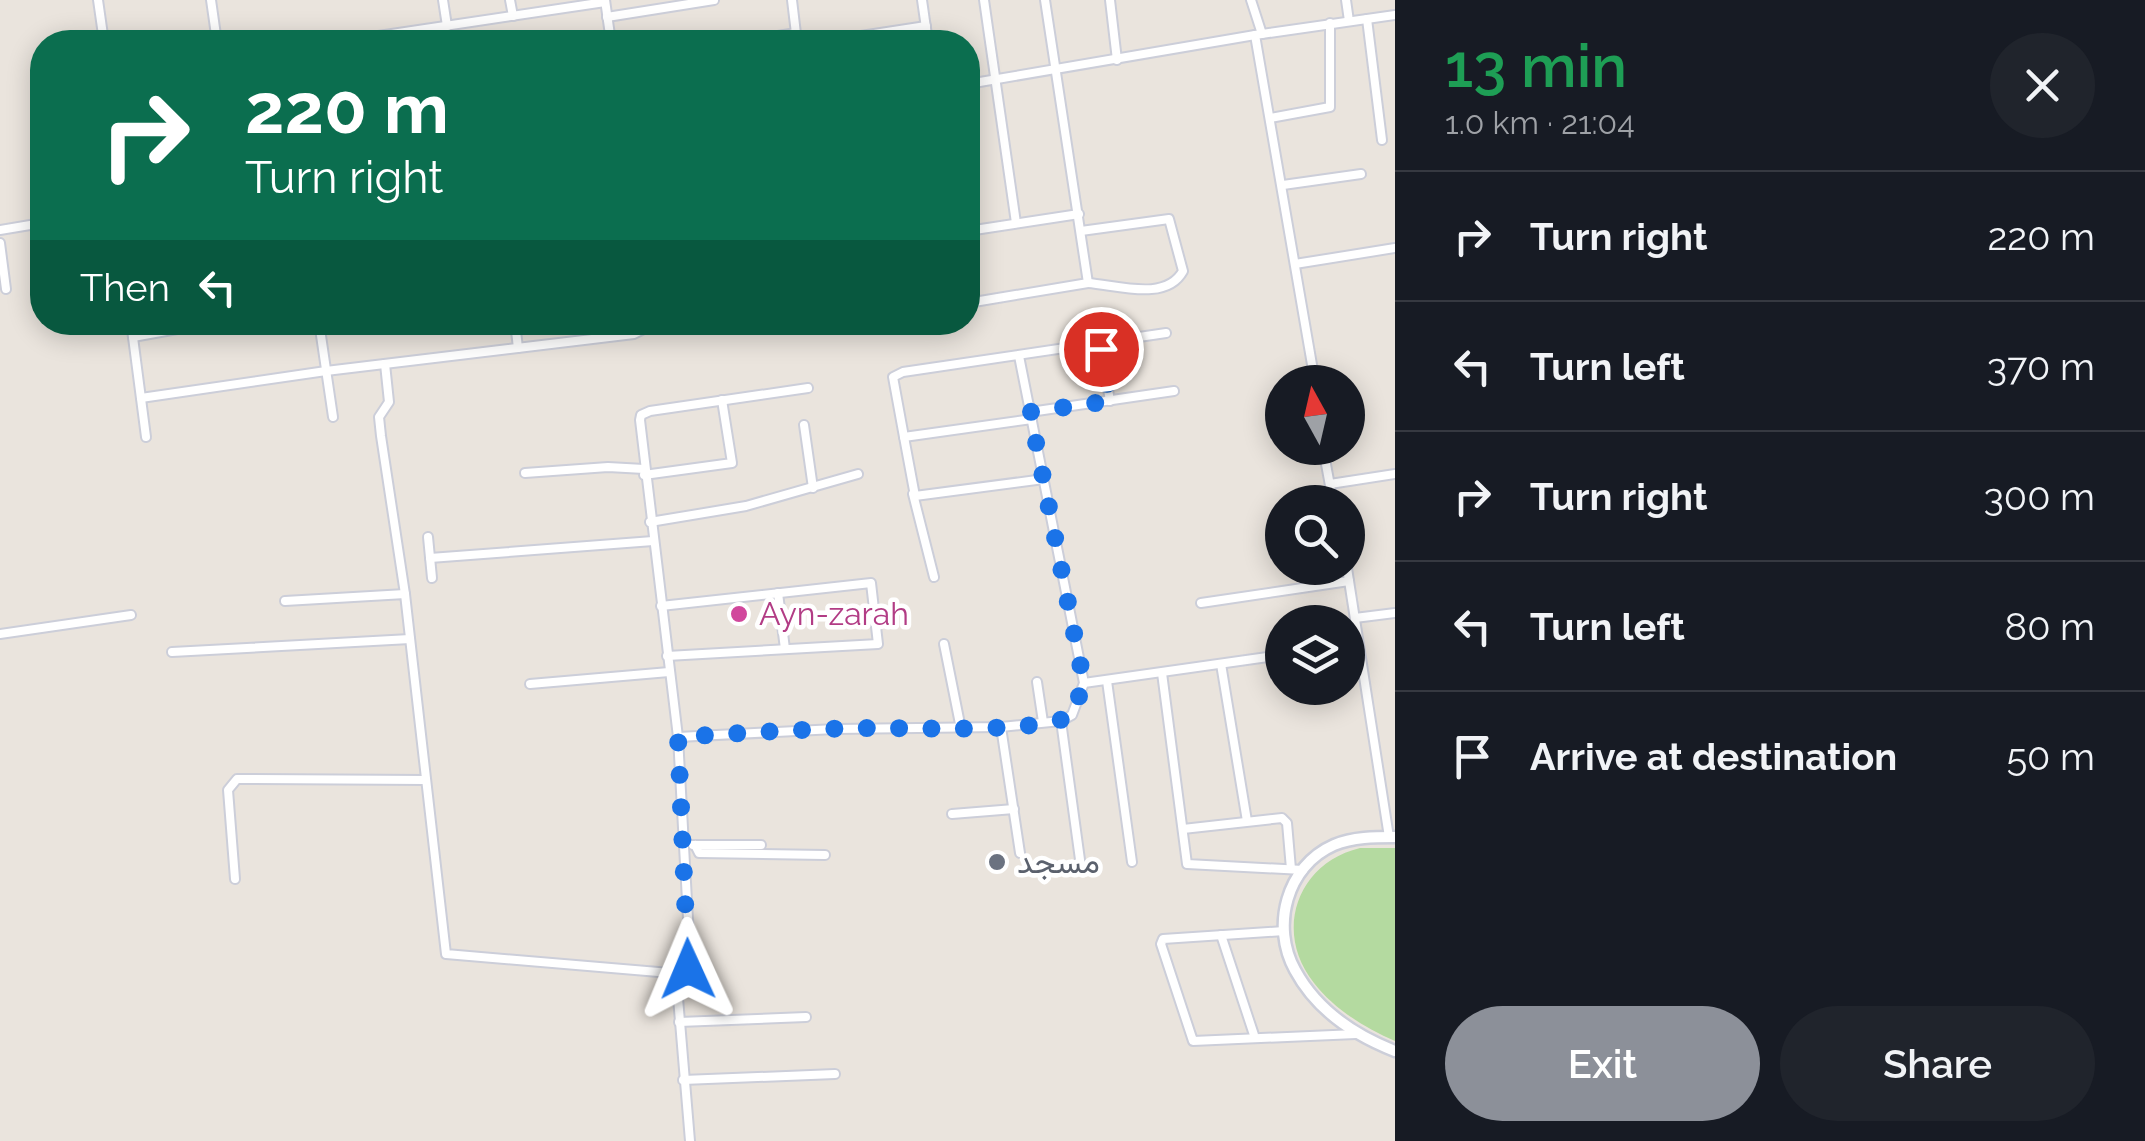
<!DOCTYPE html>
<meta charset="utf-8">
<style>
body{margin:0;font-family:Raleway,Vazirmatn,sans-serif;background:#20242c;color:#f1f3f6;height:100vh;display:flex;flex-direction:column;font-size:38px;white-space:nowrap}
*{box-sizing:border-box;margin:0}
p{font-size:32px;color:#9ea1a6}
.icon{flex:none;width:55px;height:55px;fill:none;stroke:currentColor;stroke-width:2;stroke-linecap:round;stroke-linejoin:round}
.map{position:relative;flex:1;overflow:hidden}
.details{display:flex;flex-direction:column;background:#171b24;width:750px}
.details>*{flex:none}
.top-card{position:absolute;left:30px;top:30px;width:950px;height:305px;border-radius:40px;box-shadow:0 5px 25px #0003;background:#0b6e4f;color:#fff;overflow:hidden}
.needle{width:65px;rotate:352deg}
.controls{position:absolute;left:1265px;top:365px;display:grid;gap:20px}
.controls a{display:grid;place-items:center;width:100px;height:100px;border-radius:50%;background:#171b24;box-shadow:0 5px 25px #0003;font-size:50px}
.pin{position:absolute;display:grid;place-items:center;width:85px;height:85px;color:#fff;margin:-42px;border:5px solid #fff;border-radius:50%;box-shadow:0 2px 10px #0007}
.me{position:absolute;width:110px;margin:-55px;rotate:359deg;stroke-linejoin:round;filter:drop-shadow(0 0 8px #0008)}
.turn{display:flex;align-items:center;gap:35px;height:210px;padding:0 50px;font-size:45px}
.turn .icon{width:130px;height:130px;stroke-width:2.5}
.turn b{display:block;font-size:70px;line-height:85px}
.then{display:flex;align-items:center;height:95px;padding:0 50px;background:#0003;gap:20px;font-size:38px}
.round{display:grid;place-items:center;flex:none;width:105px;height:105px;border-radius:52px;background:#20242c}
.overview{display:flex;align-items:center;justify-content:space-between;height:170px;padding:0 50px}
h1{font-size:60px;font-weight:600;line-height:75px;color:#1e9e55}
.action{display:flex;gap:20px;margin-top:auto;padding:20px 50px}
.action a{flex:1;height:115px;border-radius:60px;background:#8c9099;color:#fff;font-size:40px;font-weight:600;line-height:115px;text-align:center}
.action a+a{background:#20242c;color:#f1f3f6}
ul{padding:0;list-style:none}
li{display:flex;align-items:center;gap:30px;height:130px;padding:0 50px;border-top:2px solid #363941}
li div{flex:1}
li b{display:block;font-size:38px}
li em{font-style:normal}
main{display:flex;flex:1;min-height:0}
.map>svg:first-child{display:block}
</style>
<main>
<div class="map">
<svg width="1395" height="1141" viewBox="0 0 1395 1141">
<rect width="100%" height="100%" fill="#eae4dd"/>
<!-- green -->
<path fill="#b4daa0" d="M1360,848H1395V1041C1365,1028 1334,1009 1314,983C1273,932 1297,863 1360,848Z"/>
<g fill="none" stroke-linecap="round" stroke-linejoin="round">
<defs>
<g id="minor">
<polyline points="98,0 104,42"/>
<polyline points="211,0 217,42"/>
<polyline points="443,0 447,26"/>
<polyline points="510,0 513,16"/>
<polyline points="605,0 611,42"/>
<polyline points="792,0 797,42"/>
<polyline points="922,0 928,42"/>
<polyline points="984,0 1016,223"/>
<polyline points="1110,0 1117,60"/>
<polyline points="1251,0 1262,34"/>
<polyline points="1346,0 1349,21"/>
<polyline points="607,17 714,0"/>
<polyline points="1367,19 1382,140"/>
<polyline points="700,36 701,42"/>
<polyline points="338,42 605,2"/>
<polyline points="741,42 796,33"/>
<polyline points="822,42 926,26"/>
<polyline points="968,84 1255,35"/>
<polyline points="1270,118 1330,107 1330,23"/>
<polyline points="1283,185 1361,174"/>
<polyline points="0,230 42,223"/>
<polyline points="968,231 1079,214"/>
<path d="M1081,231L1169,219L1183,271C1166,302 1117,285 1088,283"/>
<polyline points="0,243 6,289"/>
<polyline points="1295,264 1395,248"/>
<polyline points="968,303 1088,283 1045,0"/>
<polyline points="131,322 146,437"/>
<polyline points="319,322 333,417"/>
<polyline points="515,322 518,348"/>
<polyline points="133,337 216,322"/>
<polyline points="1098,345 1101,349 1110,401"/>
<polyline points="385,364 389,402 379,417 381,436 405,594"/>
<polyline points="1315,382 1255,35 1395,15"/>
<polyline points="141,398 326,371 634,334 646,328 650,322"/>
<polyline points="1030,412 1174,391"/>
<polyline points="1032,419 904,437 893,377 903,372 1166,333"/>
<polyline points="804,425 813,488"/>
<polyline points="904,437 915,496 1044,479"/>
<polyline points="1323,448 1333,502"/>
<polyline points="525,473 608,467 644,469"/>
<polyline points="644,475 732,463 722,400"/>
<polyline points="1330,484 1395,474"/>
<polyline points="913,494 934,577"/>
<polyline points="650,522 746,506 858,474"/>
<polyline points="428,537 432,578"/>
<polyline points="430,558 653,541"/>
<polyline points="1347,568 1389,837"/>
<polyline points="778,593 785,649"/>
<polyline points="285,601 405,594 446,954 682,974 688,969 690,955 678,737 640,420 641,415 650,411 808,388"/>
<polyline points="1201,603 1349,581"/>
<polyline points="661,606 871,583 878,644 667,656"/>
<polyline points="1355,618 1395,613"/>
<polyline points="0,634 131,615"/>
<polyline points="944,644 961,729"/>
<polyline points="172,652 410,639"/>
<polyline points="1221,664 1247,821"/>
<polyline points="1162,673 1187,864 1303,870"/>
<polyline points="1107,681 1132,862"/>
<polyline points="1037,682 1043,722"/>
<polyline points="1084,683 1282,655"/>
<polyline points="530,684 669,672"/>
<polyline points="1061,721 1081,867"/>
<polyline points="1001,727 1020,853"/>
<polyline points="678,737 835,729 1001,727 1061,721 1072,715 1084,683 1019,356"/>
<polyline points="952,814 1014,809"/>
<polyline points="1183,829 1282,818 1287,823 1291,869"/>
<polyline points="693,845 761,845"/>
<polyline points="695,845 699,853 825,855"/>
<polyline points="235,879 228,790 237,779 426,780"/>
<polyline points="1284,931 1163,939 1161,944 1193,1041 1356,1034"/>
<polyline points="1221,935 1255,1038"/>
<polyline points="676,974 690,1141"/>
<polyline points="679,1022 806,1017"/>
<polyline points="683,1080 835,1074"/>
</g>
<path id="secondary" d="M1395,837C1375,837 1353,837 1334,845C1286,866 1271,927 1295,970C1316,1009 1354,1035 1395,1051"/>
</defs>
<!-- minor casing -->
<use href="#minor" stroke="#ccced9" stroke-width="12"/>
<!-- secondary casing -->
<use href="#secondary" stroke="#ccced9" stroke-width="15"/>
<!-- minor -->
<use href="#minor" stroke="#fff" stroke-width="8"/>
<!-- secondary -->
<use href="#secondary" stroke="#fff" stroke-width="10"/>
</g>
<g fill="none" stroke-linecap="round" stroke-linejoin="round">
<!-- route -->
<path stroke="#1a73e8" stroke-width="18" stroke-dasharray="0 32.4" d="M688,969L678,737C745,733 813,728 880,728C918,728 1044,733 1072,715L1084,683L1030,412L1110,401L1101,349"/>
</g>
<!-- markers -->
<circle fill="#d1479c" stroke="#fff" stroke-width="4" cx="739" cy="614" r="10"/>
<circle fill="#6b7280" stroke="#fff" stroke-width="4" cx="997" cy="862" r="10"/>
<g text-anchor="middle" stroke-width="9" stroke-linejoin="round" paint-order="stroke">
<!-- hotel labels -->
<g font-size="32" fill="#b23c85" stroke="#fff" text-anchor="start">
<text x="759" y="625">Ayn-zarah</text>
</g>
<!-- worship labels -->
<g font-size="32" fill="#5b616d" stroke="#fff" text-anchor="start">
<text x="1017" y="873">مسجد</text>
</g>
</g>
</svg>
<div class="controls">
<a><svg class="needle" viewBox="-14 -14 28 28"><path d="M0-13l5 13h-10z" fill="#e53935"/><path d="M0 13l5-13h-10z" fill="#9ea1a6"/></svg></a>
<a><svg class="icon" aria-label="search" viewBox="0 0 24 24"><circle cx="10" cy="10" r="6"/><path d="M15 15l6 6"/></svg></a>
<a><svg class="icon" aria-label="layers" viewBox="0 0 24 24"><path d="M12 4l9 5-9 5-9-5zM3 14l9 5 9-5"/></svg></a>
</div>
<div class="pin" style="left:1101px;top:349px;background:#d93025"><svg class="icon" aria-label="arrive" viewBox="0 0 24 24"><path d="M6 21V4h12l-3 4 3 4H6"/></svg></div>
<svg class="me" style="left:688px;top:969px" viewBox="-20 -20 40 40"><path d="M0-17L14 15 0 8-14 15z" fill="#1a73e8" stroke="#fff" stroke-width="4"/></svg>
<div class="top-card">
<div class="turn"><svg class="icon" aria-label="right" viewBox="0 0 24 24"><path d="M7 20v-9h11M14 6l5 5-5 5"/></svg><div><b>220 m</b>Turn right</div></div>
<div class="then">Then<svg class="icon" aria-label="left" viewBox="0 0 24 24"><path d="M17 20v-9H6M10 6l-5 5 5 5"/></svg></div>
</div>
</div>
<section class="details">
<div class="overview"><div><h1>13 min</h1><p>1.0 km · 21:04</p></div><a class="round"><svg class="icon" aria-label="close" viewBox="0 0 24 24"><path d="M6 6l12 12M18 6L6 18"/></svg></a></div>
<ul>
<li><svg class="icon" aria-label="right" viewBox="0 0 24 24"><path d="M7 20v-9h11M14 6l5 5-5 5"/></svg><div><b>Turn right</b></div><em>220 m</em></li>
<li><svg class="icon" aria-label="left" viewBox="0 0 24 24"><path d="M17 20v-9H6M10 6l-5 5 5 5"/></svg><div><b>Turn left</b></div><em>370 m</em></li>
<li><svg class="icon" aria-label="right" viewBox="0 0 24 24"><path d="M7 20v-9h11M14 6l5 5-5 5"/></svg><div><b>Turn right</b></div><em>300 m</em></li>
<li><svg class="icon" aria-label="left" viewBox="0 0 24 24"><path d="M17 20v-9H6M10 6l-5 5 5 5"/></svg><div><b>Turn left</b></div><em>80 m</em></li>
<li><svg class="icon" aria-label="arrive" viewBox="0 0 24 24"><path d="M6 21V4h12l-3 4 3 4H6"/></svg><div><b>Arrive at destination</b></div><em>50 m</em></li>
</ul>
<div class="action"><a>Exit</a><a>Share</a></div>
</section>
</main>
